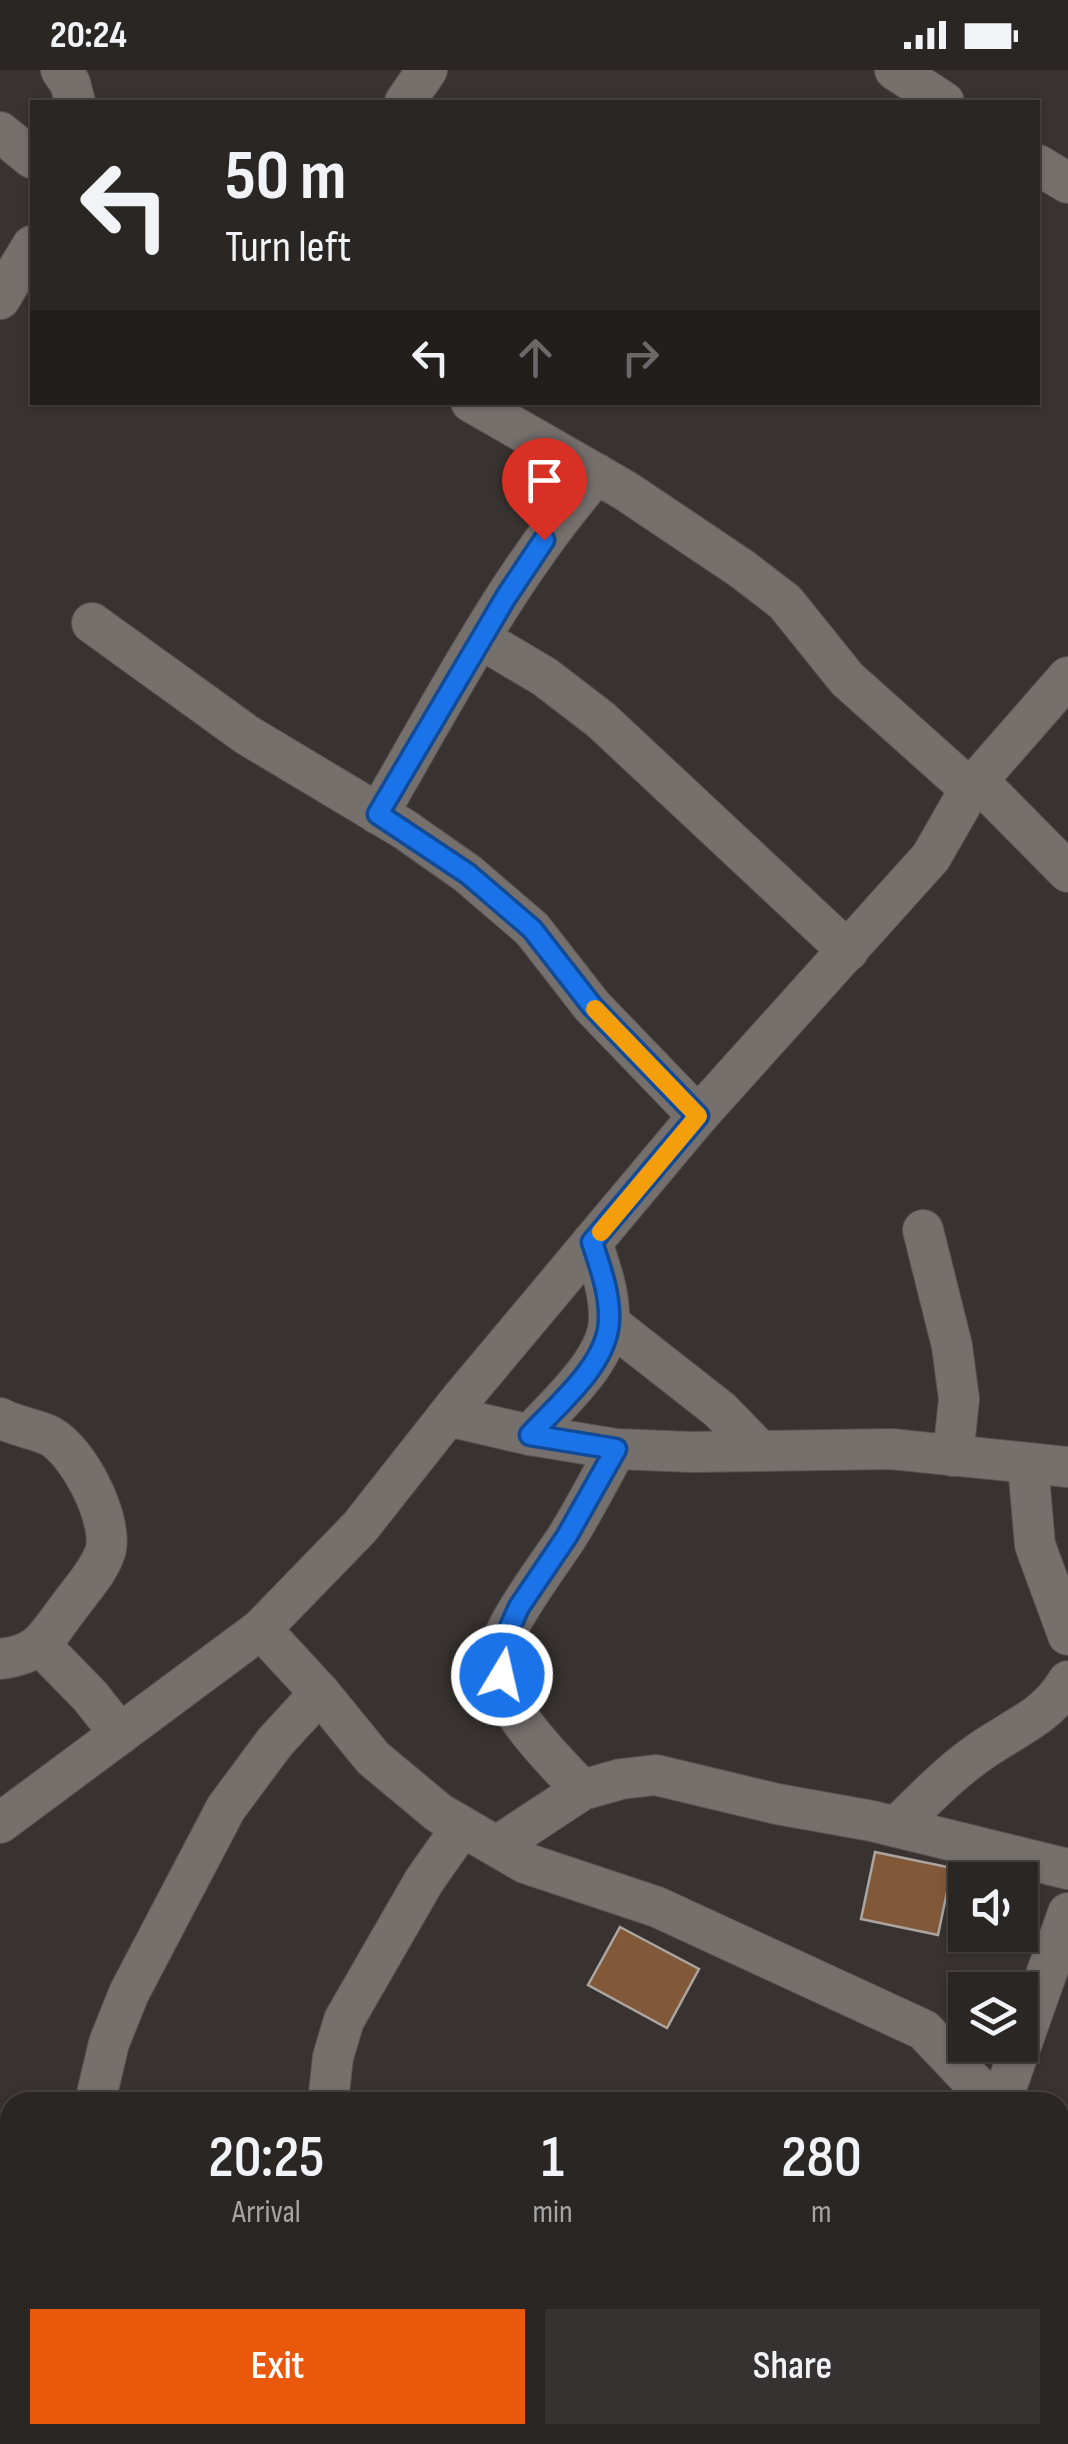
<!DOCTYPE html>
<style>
body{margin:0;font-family:"Sofia Sans Condensed",sans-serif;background:#363231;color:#f1f3f6;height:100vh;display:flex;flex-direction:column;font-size:38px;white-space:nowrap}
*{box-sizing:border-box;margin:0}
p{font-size:32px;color:#a5a5a6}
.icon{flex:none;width:55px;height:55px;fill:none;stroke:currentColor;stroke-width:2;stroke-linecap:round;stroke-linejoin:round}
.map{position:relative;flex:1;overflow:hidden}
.drawer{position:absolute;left:0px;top:2022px;width:1070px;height:352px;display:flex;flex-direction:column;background:#2a2624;border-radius:30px 30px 0 0;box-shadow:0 2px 8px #0004,0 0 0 2px #464341}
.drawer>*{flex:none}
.hud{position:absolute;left:30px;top:30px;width:1010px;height:305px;border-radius:0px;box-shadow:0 2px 8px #0004,0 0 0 2px #464341;background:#2a2624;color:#f1f3f6;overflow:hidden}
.buttons{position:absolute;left:948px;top:1792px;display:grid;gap:20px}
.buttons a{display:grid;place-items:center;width:90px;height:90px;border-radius:0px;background:#2a2624;box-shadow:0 2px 8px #0004,0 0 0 2px #464341;font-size:50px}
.pin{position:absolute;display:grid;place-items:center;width:85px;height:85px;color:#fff;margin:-102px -42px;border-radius:50% 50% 50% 0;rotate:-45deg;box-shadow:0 0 10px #0007}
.pin .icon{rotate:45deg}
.me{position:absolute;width:110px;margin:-55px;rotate:9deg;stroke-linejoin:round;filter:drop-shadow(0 0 8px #0008)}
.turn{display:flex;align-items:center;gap:35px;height:210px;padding:0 30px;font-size:45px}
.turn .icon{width:130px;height:130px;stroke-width:2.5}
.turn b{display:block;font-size:70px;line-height:85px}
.lanes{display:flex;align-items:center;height:95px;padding:0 30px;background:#0003;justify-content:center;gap:50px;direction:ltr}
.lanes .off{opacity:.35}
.eta{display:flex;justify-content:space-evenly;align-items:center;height:170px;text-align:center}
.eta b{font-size:60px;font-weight:600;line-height:70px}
.button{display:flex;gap:20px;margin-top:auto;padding:20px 30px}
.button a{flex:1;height:115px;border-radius:0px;background:#ea580c;color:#fff;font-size:40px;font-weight:600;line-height:115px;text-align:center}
.button a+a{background:#363231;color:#f1f3f6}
.status{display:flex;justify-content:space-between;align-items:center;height:70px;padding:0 50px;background:#2a2624;direction:ltr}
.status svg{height:28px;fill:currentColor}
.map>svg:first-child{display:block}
</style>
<div class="status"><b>20:24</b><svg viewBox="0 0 49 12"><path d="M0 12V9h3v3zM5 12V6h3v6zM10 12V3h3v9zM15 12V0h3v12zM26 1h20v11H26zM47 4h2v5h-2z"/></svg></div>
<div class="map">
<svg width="1068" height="2374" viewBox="0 0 1068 2374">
<rect width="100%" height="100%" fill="#383330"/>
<!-- building -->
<g fill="#825938" stroke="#aba5a1" stroke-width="2.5">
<polygon points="875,1782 952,1798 938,1865 861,1849"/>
<polygon points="620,1857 699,1899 667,1958 588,1915"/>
</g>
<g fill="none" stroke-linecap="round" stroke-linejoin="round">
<defs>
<g id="minor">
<polyline points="61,0 70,13 75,32"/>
<polyline points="895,0 944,32"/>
<polyline points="405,32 427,0"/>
<polyline points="0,62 32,88"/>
<polyline points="1038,95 1068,113"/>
<polyline points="0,229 32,176"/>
<polyline points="471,332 626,421 742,499 785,532 847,609 970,719"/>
<polyline points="92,553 247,665 404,759 468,804 532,859 592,936 698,1046"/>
<polyline points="481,569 545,607 601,650 848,881"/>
<polyline points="978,711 1068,802"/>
<path d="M378,744C446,628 508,505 597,404"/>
<polyline points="923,1160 952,1276 959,1329 953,1386"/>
<polyline points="609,1253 720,1340 758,1379"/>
<polyline points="448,1346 530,1365 616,1379 691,1382 891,1379 1068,1397"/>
<path d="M0,1348C17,1357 37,1359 50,1366C78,1381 112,1447 106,1479C101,1499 81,1520 69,1537C45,1568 41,1584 0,1589"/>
<path d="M530,1365C556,1335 608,1291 609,1250C610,1223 600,1197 592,1172"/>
<polyline points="1028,1395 1035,1475 1068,1565"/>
<polyline points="261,1559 320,1623 373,1688 439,1743 525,1793 657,1837 924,1960 992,2032"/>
<polyline points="41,1576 90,1626 120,1664"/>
<path d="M582,1720C551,1686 496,1637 498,1586C499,1560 551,1492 567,1467C585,1438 600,1409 616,1379"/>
<polyline points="0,1753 261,1559 360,1457 461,1329 698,1046 931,787 970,719 1068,607"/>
<path d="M896,1757C924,1730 951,1701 984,1679C1016,1657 1048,1646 1068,1611"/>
<polyline points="497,1776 582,1720 621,1709 656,1705 777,1734 872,1751 1068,1799"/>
<polyline points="95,2032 109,1973 129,1923 226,1738 275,1672 320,1623"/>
<polyline points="328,2032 333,1987 344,1950 424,1811 462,1757"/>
<polyline points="1001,2032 1068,1843"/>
<polyline points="0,2101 10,2107"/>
<polyline points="1060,2107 1068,2116"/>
<polyline points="1060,2178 1068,2177"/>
<polyline points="0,2251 10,2223"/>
<polyline points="1060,2279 1068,2240"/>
<polyline points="201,2365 202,2374"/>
<polyline points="481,2365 495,2374"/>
<polyline points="922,2365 933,2374"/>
<polyline points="99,2374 107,2365"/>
<polyline points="295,2374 308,2365"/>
<polyline points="614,2374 620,2365"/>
<polyline points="1039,2374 1042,2365"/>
</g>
</defs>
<!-- minor casing -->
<use href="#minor" stroke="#565250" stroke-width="42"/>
<!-- minor -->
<use href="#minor" stroke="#76706d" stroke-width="40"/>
</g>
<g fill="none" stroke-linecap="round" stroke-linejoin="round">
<defs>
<path id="route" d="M502,1605L498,1584L519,1537L567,1466L616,1379L530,1365C558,1334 608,1294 609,1250C610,1223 600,1197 592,1172L698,1046L592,936L532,859L468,804L378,744L506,527L544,470"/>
</defs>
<!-- route casing -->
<use href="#route" stroke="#114b97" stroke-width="25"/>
<!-- route -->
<use href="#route" stroke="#1a73e8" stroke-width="18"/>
<!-- slow -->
<polyline stroke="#f59e0b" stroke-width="18" points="595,939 698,1046 601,1162"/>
</g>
</svg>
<div class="buttons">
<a><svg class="icon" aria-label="sound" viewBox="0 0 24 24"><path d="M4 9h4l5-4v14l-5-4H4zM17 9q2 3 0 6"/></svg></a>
<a><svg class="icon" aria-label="layers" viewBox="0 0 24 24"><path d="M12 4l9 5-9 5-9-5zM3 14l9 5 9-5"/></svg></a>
</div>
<div class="pin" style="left:544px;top:470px;background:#d93025"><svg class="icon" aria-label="arrive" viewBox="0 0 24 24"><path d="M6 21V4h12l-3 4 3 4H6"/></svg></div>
<svg class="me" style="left:502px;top:1605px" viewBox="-20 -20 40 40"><circle r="17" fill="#1a73e8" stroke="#fff" stroke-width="3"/><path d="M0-11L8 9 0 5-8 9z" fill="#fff"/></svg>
<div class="hud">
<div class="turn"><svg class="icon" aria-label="left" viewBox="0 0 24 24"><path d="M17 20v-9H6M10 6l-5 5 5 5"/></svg><div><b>50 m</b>Turn left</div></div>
<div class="lanes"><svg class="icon" aria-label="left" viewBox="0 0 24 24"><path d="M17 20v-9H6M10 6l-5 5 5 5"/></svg><svg class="icon off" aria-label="ahead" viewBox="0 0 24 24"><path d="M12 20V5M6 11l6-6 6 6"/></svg><svg class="icon off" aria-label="right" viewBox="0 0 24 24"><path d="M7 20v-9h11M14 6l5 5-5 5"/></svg></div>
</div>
<section class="drawer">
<div class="eta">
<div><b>20:25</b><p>Arrival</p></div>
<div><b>1</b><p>min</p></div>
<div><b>280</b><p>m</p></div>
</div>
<div class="button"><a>Exit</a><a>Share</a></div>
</section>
</div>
